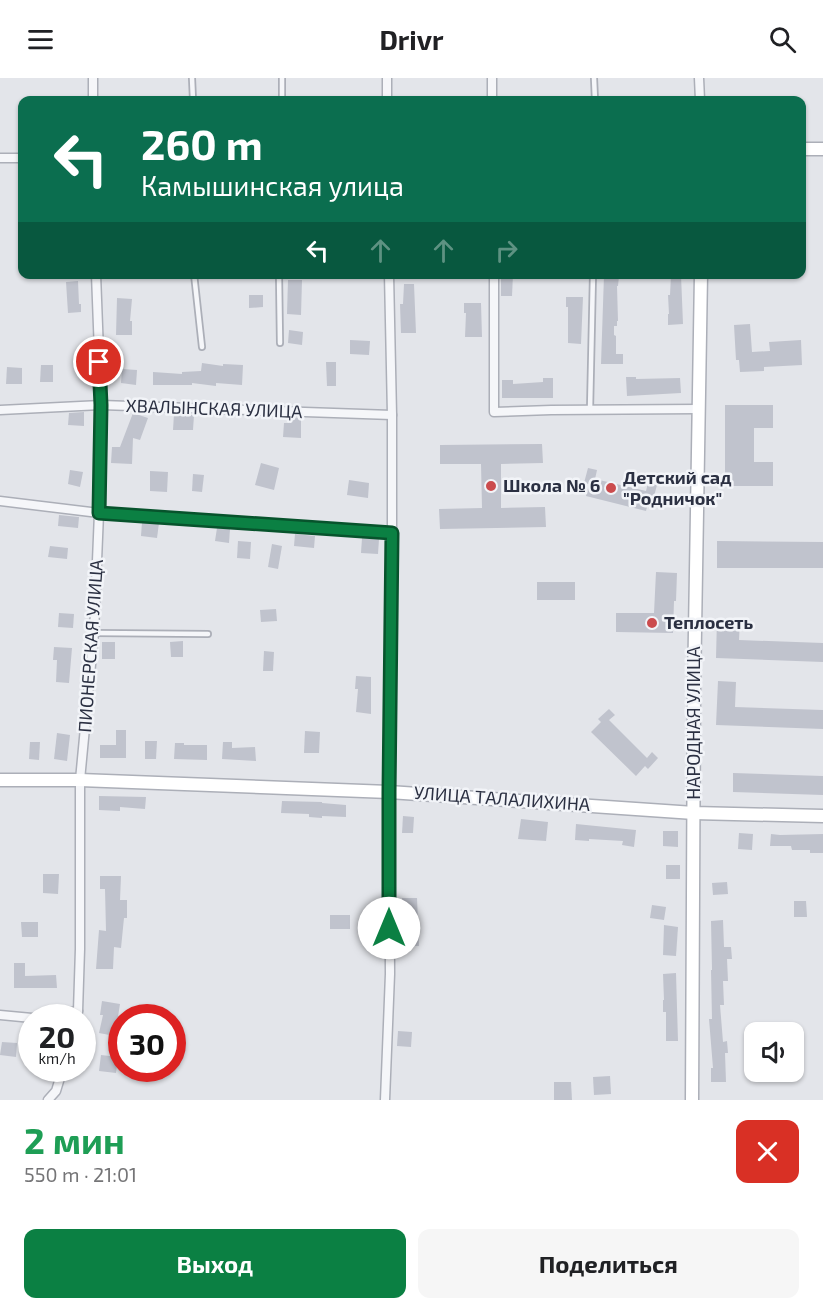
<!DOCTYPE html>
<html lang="ru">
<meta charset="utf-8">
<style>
body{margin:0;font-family:"Exo 2",sans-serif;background:#f6f6f6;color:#202124;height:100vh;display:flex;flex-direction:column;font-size:22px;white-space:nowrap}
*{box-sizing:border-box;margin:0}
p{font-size:20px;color:#757577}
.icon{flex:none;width:33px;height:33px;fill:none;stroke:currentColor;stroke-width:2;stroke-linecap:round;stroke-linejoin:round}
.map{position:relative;height:1022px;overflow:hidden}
.sheet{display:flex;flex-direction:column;background:#fff;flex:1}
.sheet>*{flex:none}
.hud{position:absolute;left:18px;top:18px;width:788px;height:183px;border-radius:12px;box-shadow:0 2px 4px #0004;background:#0b6e4f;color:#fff;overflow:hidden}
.controls{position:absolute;left:744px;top:944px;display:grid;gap:12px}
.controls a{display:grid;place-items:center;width:60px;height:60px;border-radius:12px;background:#fff;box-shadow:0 2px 4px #0004;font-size:30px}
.speed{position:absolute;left:18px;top:926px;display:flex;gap:12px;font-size:30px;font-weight:700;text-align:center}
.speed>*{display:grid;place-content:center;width:78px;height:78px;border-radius:50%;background:#fff;box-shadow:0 2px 4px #0004;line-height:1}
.speed small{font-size:15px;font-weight:400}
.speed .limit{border:9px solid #d22;background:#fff;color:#111}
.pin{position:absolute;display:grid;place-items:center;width:51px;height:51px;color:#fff;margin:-26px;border:3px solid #fff;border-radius:50%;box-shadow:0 2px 6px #0007}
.me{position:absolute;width:66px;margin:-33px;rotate:0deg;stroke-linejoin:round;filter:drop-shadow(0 0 4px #0008)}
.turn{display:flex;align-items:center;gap:21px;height:126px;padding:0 24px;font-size:27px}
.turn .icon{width:78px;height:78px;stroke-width:2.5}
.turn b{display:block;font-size:42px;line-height:51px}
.lanes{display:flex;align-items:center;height:57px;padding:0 24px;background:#0003;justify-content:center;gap:30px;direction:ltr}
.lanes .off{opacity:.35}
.round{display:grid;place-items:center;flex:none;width:63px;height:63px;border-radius:12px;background:#f6f6f6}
.headline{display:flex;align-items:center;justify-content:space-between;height:102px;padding:0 24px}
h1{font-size:36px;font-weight:700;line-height:45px;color:#1e9e55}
.primary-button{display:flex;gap:12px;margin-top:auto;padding:12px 24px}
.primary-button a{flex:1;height:69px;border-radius:12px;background:#0b8043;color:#fff;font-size:24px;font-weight:700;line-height:69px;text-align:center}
.primary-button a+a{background:#f6f6f6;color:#202124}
header{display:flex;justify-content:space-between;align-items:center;height:78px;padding:0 24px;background:#fff;font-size:27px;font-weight:700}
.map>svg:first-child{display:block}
</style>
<header><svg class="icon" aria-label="menu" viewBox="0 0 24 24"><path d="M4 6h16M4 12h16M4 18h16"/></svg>Drivr<svg class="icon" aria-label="search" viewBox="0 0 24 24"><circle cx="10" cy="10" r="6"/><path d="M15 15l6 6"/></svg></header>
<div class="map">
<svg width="823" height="1022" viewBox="0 0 823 1022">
<rect width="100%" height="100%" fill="#e3e5ea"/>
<!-- building -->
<g fill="#c0c3cd">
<polygon points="501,196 513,196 512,218 501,218"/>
<polygon points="604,197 619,198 618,208 617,208 618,243 617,243 617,248 614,248 614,257 616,258 616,276 623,276 623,286 601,286"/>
<polygon points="671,197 681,197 683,246 668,247 668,236 669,236 668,217 670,217"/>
<polygon points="288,202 302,202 301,237 287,236"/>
<polygon points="78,203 79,226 81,226 81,234 68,235 66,204"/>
<polygon points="404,206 414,206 416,255 401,255 400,226 403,226"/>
<polygon points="249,217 263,217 263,229 249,230"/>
<polygon points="566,219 583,219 581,266 568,265 568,229 566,229"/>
<polygon points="117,220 132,221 130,243 132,243 132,257 116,257"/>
<polygon points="464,225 481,225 482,259 465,259 466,235 464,235"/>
<polygon points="750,246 752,274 770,273 769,264 801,262 802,287 764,289 764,293 740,294 739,282 736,282 734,247"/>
<polygon points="289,252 303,254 302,267 288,265"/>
<polygon points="350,262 370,263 369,277 350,276"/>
<polygon points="326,284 336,284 336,308 327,308"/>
<polygon points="202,285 223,288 223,286 243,287 242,307 216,305 216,308 192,305 192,307 153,307 153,294 182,296 182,294 201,293"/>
<polygon points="41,287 53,287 53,304 40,304"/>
<polygon points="7,289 22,290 22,306 6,306"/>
<polygon points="122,291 137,292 136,307 121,305"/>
<polygon points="626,299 636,299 636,301 680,300 681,315 627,318"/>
<polygon points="543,300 553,300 553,320 502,320 502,302 513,302 513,306 543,304"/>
<polygon points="725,327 773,327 773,350 754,350 754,384 773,384 773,408 725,408"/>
<polygon points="84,334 84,348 68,347 69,335"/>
<polygon points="133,335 148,340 140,362 133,360 132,386 111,385 112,369 120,369"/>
<polygon points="174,336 194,337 193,352 173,352"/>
<polygon points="289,340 301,340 301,360 283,359 284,345 289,345"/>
<polygon points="542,366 543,385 501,386 501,430 545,429 546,449 440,451 439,431 482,430 481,386 440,386 440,367"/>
<polygon points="261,385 279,390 274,412 255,407"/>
<polygon points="588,390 597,392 595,401 646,413 648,405 657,407 653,422 649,421 646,433 586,418 589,406 584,405"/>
<polygon points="70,392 83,394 80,409 68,406"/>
<polygon points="150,393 168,394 167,414 150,413"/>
<polygon points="193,396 204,397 202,414 192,413"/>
<polygon points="349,402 369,405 368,420 347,417"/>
<polygon points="59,437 79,439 78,450 58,448"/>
<polygon points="142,444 159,445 157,460 141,458"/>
<polygon points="217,450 230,451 229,465 215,463"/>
<polygon points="295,456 315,458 314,470 294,468"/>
<polygon points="362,460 379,461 378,476 361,475"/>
<polygon points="238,463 251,464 250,481 237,480"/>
<polygon points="717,463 823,464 823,490 717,490"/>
<polygon points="272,466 282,468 278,491 268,489"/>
<polygon points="50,468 68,470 67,481 48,479"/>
<polygon points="656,494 677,495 676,523 674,523 673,555 616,554 616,535 654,535"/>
<rect x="537" y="504" width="38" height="18"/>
<polygon points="276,531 277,543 261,544 260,532"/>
<polygon points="59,535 74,536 73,550 58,549"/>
<polygon points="717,540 740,541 739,562 823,565 823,584 716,580"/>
<polygon points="183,563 183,579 171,579 170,564"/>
<rect x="102" y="564" width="13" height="17"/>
<polygon points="54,569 72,570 69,605 56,604 57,582 53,582"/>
<polygon points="264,573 274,574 273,593 263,593"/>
<polygon points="356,598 371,599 371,636 356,634 358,611 355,611"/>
<polygon points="718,603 736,604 735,629 823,632 823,651 716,647"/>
<polygon points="609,631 615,637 609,642 647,680 652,674 658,680 648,691 645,688 636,698 591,654 601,644 598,641"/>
<polygon points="116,652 126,652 126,680 100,680 100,667 116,667"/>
<polygon points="305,653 320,654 319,675 304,675"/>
<polygon points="57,655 70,657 67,683 54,681"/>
<polygon points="145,663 157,663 156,681 145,681"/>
<polygon points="30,664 40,664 39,682 29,681"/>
<polygon points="223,664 232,664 232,670 255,669 256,683 222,681"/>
<polygon points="175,665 184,665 184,667 207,667 207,682 174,681"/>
<polygon points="733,695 823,698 823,717 733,714"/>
<polygon points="99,718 146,719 145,731 120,729 120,733 99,732"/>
<polygon points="282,723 322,724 322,725 346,727 346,739 322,738 322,740 309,739 309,736 281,735"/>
<polygon points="403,738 414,739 413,755 402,755"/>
<polygon points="521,741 548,744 546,763 518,761"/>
<polygon points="576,746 636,752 634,769 622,767 623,763 589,761 589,763 575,762"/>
<polygon points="663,753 678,753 678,769 663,768"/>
<polygon points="739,755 753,756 752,772 738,771"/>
<polygon points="771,756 780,757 823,756 823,775 810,775 810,772 792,772 791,768 770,768"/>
<rect x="666" y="787" width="14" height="14"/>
<polygon points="43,796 59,796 58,816 43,815"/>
<polygon points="100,798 121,798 120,822 127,822 127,840 124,840 121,870 114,869 113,891 96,891 99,852 106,853 105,811 100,811"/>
<polygon points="727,804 728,816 713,817 712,805"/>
<polygon points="402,820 417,820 419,868 403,868 401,855"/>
<polygon points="794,823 806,823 807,839 794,839"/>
<polygon points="652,827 666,829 664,842 650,840"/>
<rect x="330" y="837" width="20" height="14"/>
<polygon points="723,842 724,869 731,869 732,881 727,881 728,903 723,903 724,927 720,927 723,964 727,963 728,975 725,975 726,1004 711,1004 711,990 713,990 709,941 712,941 711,892 712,892 711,843"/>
<polygon points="21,844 38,844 38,859 22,859"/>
<polygon points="664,847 678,849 676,878 663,877"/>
<polygon points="14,885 25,885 25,898 56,897 57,910 14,910"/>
<polygon points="676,895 678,963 666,963 666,934 663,934 663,922 664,922 663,896"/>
<polygon points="102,923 120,926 117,945 122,946 120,959 99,955 103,937 100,937"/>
<polygon points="398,953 412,954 411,969 397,968"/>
<polygon points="2,964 17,965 16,979 0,977"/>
<polygon points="101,977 118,979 116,995 99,993"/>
<polygon points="610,998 611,1016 594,1017 593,999"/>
<polygon points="554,1004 571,1004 572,1022 554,1022"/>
</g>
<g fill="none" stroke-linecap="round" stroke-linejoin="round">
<defs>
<g id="lane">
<polyline points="192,0 193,22"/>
<polyline points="282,0 282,22"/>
<polyline points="594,0 595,22"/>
<polyline points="194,196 202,269"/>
<polyline points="279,196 280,265"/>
<polyline points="590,332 593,196"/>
<polyline points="94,555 208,556"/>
</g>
<g id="street">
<polyline points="699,0 700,22"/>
<polyline points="93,22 93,0"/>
<polyline points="387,22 387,0"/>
<polyline points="492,22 492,0"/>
<polyline points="0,80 22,80"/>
<polyline points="494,196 494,334 551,332 698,331"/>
<polyline points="0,332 101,327 392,337"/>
<polyline points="0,423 99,435 392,455"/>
<polyline points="0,937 32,940"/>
<polyline points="44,939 78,933"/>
<polyline points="77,939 78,933 80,871 80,702 94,555 99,435 101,327 96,196"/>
<polyline points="48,1022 56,1013 63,990"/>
<polyline points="385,1022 390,896 389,714 392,455 392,337 389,196"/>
</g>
<g id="secondary">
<polyline points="801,71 823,71"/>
<polyline points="0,702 80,702 389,714 694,735 823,738"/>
<polyline points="692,1022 694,612 701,196"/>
</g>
</defs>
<!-- lane casing -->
<use href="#lane" stroke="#acafb8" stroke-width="8"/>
<!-- street casing -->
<use href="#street" stroke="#acafb8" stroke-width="11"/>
<!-- secondary casing -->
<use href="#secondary" stroke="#acafb8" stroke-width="15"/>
<!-- lane -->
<use href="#lane" stroke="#f5f6f9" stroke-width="4.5"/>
<!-- street -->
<use href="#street" stroke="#f5f6f9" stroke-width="8"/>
<!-- secondary -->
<use href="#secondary" stroke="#fff" stroke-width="12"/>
</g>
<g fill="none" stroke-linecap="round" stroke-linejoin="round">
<defs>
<polyline id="route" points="99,284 101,327 99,435 392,455 389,714 389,850"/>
</defs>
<!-- route casing -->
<use href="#route" stroke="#07532c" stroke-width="15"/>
<!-- route -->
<use href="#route" stroke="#0b8043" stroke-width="10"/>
</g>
<!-- markers -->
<g fill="#cb4c4e" stroke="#f2f4f8" stroke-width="2">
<circle cx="491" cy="408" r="6"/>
<circle cx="611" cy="410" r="6"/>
<circle cx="652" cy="545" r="6"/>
</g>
<g text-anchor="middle" stroke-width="5" stroke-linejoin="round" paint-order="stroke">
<!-- street labels -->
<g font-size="18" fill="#2b3042" stroke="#f2f4f8">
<text transform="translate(214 331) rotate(2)" y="6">ХВАЛЫНСКАЯ УЛИЦА</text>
<text transform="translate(91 568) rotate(-86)" y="6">ПИОНЕРСКАЯ УЛИЦА</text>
<text transform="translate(694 645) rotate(-90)" y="6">НАРОДНАЯ УЛИЦА</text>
<text transform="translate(502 721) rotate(4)" y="6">УЛИЦА ТАЛАЛИХИНА</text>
</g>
<!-- poi labels -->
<g font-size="18" font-weight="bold" fill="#2b3042" stroke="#f2f4f8" text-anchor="start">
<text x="623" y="406">Детский сад<tspan x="623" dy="21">"Родничок"</tspan></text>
<text x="503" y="414">Школа № 6</text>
<text x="664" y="551">Теплосеть</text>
</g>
</g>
</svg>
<div class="controls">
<a><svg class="icon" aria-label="sound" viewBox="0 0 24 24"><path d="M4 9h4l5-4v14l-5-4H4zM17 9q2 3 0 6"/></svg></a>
</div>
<div class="speed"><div>20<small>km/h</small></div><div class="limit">30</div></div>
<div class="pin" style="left:99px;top:284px;background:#d93025"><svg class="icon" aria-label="arrive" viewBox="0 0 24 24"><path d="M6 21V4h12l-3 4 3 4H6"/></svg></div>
<svg class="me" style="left:389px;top:850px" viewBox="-20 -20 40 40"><circle r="19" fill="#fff"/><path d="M0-13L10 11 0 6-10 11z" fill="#0b8043"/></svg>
<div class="hud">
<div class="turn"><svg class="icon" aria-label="left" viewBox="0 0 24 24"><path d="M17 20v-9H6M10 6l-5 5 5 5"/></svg><div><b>260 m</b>Камышинская улица</div></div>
<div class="lanes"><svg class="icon" aria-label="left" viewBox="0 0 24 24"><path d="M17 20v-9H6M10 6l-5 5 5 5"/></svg><svg class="icon off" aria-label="ahead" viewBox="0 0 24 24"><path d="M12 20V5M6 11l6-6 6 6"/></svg><svg class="icon off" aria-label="ahead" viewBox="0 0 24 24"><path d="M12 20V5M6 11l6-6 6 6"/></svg><svg class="icon off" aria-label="right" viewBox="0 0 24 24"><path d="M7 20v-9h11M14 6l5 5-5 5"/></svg></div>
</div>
</div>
<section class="sheet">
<div class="headline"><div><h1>2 мин</h1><p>550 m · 21:01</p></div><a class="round" style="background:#d93025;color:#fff"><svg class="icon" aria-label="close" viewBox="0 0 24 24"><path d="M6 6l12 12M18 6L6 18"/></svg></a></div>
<div class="primary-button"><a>Выход</a><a>Поделиться</a></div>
</section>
